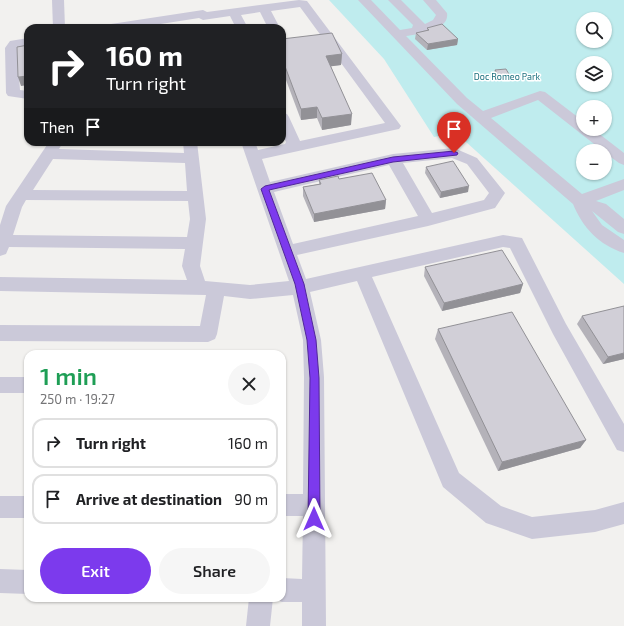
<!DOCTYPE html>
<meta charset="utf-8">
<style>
body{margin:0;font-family:"Exo 2",sans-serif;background:#f6f6f6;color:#202124;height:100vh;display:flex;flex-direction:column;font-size:15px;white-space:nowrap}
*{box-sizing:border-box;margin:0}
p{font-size:13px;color:#757577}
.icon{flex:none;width:22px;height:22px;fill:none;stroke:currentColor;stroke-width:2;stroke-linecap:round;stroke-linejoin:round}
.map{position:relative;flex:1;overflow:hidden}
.sheet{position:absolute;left:24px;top:350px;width:262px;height:252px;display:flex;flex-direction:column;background:#fff;border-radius:12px;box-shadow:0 1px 3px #0004}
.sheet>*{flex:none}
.hud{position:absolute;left:24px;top:24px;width:262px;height:122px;border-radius:12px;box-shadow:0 1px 3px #0004;background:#202124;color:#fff;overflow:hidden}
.controls{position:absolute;left:576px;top:12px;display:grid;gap:8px}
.controls a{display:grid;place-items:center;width:36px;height:36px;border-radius:50%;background:#fff;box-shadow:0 1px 3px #0004;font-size:20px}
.pin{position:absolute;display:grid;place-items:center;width:34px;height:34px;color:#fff;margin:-41px -17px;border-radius:50% 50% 50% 0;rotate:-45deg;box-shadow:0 0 4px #0007}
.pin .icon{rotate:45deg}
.me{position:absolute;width:44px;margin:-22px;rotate:0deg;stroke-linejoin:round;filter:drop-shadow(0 0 3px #0008)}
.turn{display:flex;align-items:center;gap:14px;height:84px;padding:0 16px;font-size:18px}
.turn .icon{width:52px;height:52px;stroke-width:2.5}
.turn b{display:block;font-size:28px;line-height:34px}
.then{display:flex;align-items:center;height:38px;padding:0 16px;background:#0003;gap:8px;font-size:15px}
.round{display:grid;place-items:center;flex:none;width:42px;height:42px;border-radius:21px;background:#f6f6f6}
.head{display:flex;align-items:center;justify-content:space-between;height:68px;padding:0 16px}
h1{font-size:24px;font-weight:600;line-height:30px;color:#1e9e55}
.cta{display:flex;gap:8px;margin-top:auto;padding:8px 16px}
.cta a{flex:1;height:46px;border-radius:24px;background:#7c3aed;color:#fff;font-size:16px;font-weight:600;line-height:46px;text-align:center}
.cta a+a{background:#f6f6f6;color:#202124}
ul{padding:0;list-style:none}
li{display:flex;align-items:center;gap:12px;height:50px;margin:0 8px 6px;padding:0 8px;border:2px solid #e0e0e0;border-radius:12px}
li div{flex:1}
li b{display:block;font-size:15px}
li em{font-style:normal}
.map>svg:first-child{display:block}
</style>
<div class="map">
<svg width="624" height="626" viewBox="0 0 624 626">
<rect width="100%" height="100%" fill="#f2f1ef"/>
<!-- green -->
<path fill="#bfecee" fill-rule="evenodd" d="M329,0H624V284L456,133L434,137L384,59ZM583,19H605V41H583ZM583,63H605V85H583ZM583,107H605V129H583ZM583,151H605V173H583Z"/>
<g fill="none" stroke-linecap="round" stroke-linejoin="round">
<!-- minor -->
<g fill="#cbc9d9" fill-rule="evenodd">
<polygon points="52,0 64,0 65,28 53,28"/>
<path d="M299,0L307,1L401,126L399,129L394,130L262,159L270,182L393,154L454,148L477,158L505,193L495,208L428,226L297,255L306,279L503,235L522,238L566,324L624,424V452L617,450L553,334L510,248L503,247L372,277L459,473L501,506L532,517L595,510L624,502V524L595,532L532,539L486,523L443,487L357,281L310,292L321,340L324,377L326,626H302V602H282L273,598H282V578L302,579L303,516H282V494H303L304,377L303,340L293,295L250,299L224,296L217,334L215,339L208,342L0,341V325L200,326L206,295L0,291V277L187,280L182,266L185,249L9,247L6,254L0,256V225L6,206L49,142H61L62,144L59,149L184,153L183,142H197L206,219L200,266L205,281L250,285L289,281L241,142H255L258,150L285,144L286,142L282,133V113L287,114L289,117L300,141L385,123L300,7L271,11L280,28H268L260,12L241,15L248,28H236L230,16L203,20L199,18L135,28H105L107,25L111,24L203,10L207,12ZM452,158L467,164L489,193L484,200L432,213L403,163ZM53,159L185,163L187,191L33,190ZM389,165L418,216L293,244L274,192ZM26,200L188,201L190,219L187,237L13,235L22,207Z"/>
<path d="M358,0H371L400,30L412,28L413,25L388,0H401L425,24L433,20L436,15L423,0H436L447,13C450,30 418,34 406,36L467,98L483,111L540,91L545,92L583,121V129H593L624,153V165L619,163L605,153V151H603L538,100L491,118L582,194L624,179V190L596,201L606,204L624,219V234L618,232L592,211L602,225L624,240V253C599,245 583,228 573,204L457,104Z"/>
<polygon points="28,38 28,46 17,48 20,90 28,91 28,99 8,96 6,93 5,48 10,41"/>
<rect x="0" y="377" width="28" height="16"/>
<rect x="0" y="496" width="28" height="22"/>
<polygon points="0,569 28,570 28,594 0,593"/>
<polygon points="249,598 273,598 270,626 246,626"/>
</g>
</g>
<!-- wall -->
<g fill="#b4b2b9">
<polygon points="427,28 458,39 457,45 427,50 415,39 416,33 427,30"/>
<polygon points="282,39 342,54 341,65 331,66 351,125 322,130 317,118 301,120 283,72 282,72"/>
<polygon points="495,70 510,76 509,79 498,80 494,73"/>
<polygon points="426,167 468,192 440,198 425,173"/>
<polygon points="339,179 386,200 385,209 314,222 303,196 303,187 319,184 319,180"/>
<polygon points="425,267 523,284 520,293 442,311 424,276"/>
<polygon points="582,316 624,359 603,364 577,324"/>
<polygon points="438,329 586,440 580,448 498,471 435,339"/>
</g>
<!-- shaded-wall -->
<g fill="#929196">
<polygon points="458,39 457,45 427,50 428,44"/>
<polygon points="342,54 341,65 326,67 326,56"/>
<rect x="282" y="61" width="1" height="11"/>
<polygon points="28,76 28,85 21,86 18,77"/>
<polygon points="317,107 317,118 301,120 301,109"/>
<polygon points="352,114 351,125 322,130 322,118"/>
<polygon points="469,186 468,192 440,198 441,192"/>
<polygon points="386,200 385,209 314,222 314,214"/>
<polygon points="523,284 520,293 442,311 444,303"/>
<polygon points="624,353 624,359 603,364 608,357"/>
<polygon points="586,440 580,448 498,471 502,462"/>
</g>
<!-- building -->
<g fill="#d1cfd7" stroke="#929196">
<polygon points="442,24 458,39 428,44 416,33 429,30 427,28"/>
<polygon points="332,33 342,54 326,56 352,114 322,118 317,107 301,109 283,61 282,61 282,48 284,48 282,43 282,39"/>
<polygon points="28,45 28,76 18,77 17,47"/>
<polygon points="506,69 510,76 499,77 495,70"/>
<polygon points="453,161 469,186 441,192 426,167"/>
<polygon points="372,173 386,200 314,214 303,187 321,184 319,180 338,176 339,179"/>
<polygon points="502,250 523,284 444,303 425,267"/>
<polygon points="624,306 624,353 608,357 582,316"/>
<polygon points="512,312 586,440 502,462 438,329"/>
<rect x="154" y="353" width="31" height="1"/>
</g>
<!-- route -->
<polygon fill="#7c3aed" stroke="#51269a" points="454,151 458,153 457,155 393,162 269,190 304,284 316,340 319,378 320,519 318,523 314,525 310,523 308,519 310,378 307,340 295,284 261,189 265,186 393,157"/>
<g text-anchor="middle" stroke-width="3" stroke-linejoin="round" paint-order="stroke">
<!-- far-park labels -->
<g font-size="9" fill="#196e7c" stroke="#fff">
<text x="507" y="80">Doc Romeo Park</text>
</g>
</g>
</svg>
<div class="controls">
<a><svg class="icon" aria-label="search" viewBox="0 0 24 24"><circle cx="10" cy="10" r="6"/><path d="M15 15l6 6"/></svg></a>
<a><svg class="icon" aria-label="layers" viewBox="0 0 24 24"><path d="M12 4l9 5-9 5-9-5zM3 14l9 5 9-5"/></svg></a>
<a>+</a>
<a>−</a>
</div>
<div class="pin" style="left:454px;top:153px;background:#d93025"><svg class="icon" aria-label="arrive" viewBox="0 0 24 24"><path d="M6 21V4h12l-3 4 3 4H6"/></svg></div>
<svg class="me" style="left:314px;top:519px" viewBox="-20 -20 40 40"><path d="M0-17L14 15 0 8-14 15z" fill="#7c3aed" stroke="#fff" stroke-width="4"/></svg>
<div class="hud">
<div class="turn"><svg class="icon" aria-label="right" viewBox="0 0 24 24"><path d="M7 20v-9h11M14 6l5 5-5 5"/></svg><div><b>160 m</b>Turn right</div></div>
<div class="then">Then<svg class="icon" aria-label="arrive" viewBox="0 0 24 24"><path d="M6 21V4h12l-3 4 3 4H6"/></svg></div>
</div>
<section class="sheet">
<div class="head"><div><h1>1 min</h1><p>250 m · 19:27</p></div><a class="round"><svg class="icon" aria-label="close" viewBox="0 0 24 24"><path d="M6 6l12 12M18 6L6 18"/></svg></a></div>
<ul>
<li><svg class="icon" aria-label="right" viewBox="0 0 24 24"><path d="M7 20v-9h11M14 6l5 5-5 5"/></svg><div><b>Turn right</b></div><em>160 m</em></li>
<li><svg class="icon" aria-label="arrive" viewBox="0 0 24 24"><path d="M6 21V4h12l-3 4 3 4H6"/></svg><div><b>Arrive at destination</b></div><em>90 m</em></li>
</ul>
<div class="cta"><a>Exit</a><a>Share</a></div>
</section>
</div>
